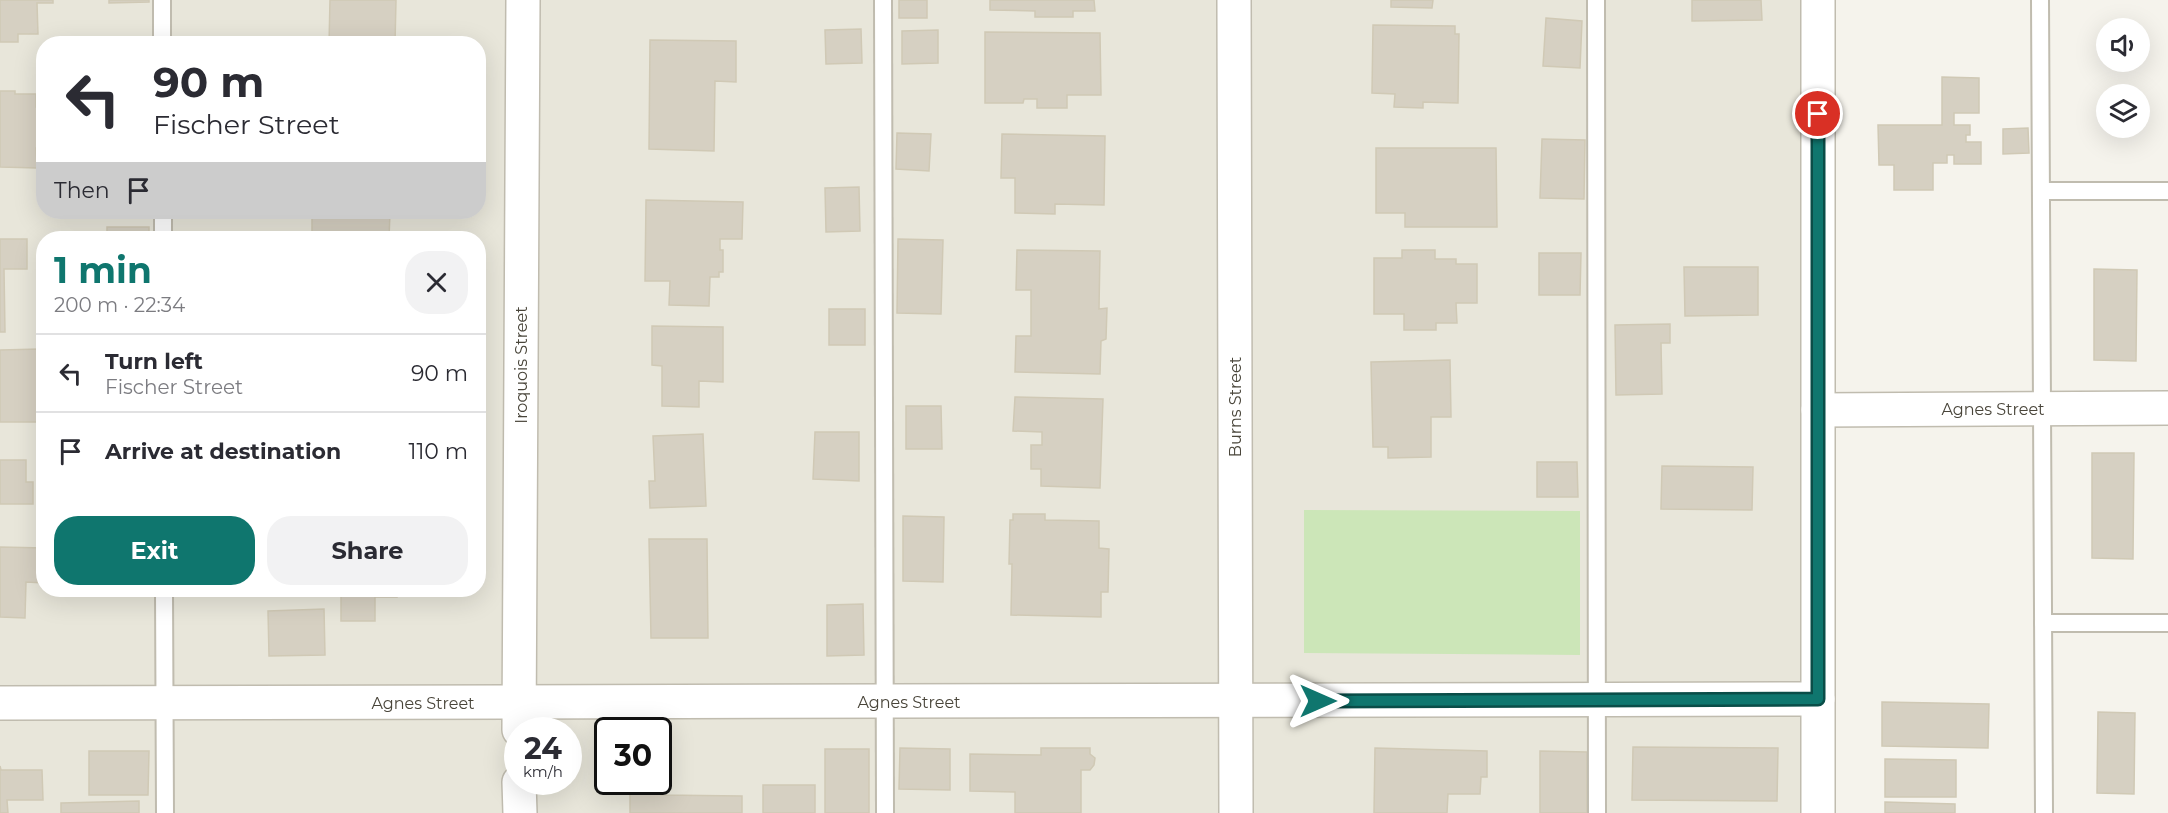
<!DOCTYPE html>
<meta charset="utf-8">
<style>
body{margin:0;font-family:Montserrat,sans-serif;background:#f2f2f3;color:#2b2b33;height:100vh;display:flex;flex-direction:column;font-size:22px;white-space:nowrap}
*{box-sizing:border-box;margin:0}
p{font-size:20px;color:#7c7c81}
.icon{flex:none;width:33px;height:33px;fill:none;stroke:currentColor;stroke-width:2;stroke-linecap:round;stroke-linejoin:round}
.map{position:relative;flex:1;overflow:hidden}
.side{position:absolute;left:36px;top:231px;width:450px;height:366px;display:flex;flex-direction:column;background:#fff;border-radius:24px;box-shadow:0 6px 24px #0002}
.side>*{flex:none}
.guide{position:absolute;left:36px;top:36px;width:450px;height:183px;border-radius:24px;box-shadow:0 6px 24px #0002;background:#fff;color:#2b2b33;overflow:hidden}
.fabs{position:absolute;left:2096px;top:18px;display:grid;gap:12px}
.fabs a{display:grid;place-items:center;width:54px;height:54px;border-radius:50%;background:#fff;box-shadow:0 6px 24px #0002;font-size:30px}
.speed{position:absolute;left:504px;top:717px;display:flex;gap:12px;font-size:30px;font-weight:700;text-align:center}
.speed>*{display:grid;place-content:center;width:78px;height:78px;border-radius:50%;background:#fff;box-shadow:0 6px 24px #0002;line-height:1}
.speed small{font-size:15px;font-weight:400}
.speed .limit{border:3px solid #111;border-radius:9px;background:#fff;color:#111}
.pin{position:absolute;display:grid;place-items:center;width:51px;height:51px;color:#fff;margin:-26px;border:3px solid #fff;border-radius:50%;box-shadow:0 2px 6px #0007}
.me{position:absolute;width:66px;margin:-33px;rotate:90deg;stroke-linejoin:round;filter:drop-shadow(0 0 4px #0008)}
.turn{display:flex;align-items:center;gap:21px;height:126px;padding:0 18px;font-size:27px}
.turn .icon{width:78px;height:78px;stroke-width:2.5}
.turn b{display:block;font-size:42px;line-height:51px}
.then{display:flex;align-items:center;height:57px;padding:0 18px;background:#0003;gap:12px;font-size:22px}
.round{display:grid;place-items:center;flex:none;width:63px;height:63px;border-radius:24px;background:#f2f2f3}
.overview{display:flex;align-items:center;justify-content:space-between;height:102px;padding:0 18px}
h1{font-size:36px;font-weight:700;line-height:45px;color:#0f766e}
.action{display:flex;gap:12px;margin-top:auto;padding:12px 18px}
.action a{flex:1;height:69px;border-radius:24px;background:#0f766e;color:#fff;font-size:24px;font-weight:700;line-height:69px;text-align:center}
.action a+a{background:#f2f2f3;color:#2b2b33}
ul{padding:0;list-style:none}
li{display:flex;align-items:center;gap:18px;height:78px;padding:0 18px;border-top:2px solid #e1e1e2}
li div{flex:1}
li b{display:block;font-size:22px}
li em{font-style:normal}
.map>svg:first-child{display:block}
</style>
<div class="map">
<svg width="2168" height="813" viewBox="0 0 2168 813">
<rect width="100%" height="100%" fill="#f5f3ec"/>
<!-- residential -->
<path fill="#e8e6da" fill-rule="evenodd" d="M0,0H1818V813H0ZM44,44H478V212H44ZM44,238H478V590H44ZM518,730H568V782H518ZM608,730H658V782H608Z"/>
<!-- green -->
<polygon fill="#cce6b8" points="1304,510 1580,511 1580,655 1304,653"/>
<!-- building -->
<g fill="#d6d0c2" stroke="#d0c9b5" stroke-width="1.5">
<polygon points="0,0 53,0 53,3 37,3 38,34 18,34 18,42 0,42"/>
<polygon points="109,0 149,0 149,2 109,3"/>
<polygon points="330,0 396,0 395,44 329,44"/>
<rect x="899" y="0" width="28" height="18"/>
<polygon points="990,0 1094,0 1095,11 1073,11 1073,17 1035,17 1035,11 990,10"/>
<polygon points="1391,0 1433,0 1432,8 1391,7"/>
<polygon points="1692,0 1761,0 1762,20 1692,21"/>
<polygon points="1546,18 1582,21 1580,68 1543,66"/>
<polygon points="1373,25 1455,26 1455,34 1459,34 1458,103 1423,102 1423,108 1394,107 1395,94 1372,93"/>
<polygon points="861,29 862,63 826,64 825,30"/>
<polygon points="938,30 938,63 902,64 902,31"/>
<polygon points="985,32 1100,33 1101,95 1067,95 1067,108 1037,108 1037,99 1024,99 1023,103 985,103"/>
<polygon points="650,40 736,41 736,82 715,81 714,151 649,149"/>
<polygon points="1942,77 1979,78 1979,113 1954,113 1954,125 1970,125 1970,135 1966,135 1966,142 1981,142 1981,164 1954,164 1954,155 1947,155 1947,163 1933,163 1933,190 1894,190 1894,165 1879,165 1878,125 1942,125"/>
<polygon points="0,91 15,91 15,94 36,94 36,107 44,108 44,138 41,138 40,148 36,148 37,168 0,167"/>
<polygon points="2028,128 2029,153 2003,154 2003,129"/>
<polygon points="897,133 931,134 929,171 896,169"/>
<polygon points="1002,134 1105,136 1104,205 1055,204 1055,214 1015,213 1015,178 1001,178"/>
<polygon points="1542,139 1585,140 1584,199 1540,198"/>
<polygon points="1376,148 1496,148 1497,227 1405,227 1405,213 1376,213"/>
<polygon points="859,187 860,231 826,232 825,188"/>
<polygon points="646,200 743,202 742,239 720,239 720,250 723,250 723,272 719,272 719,277 710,277 709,306 669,305 670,281 645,281"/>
<polygon points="312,212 390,212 389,238 312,238"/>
<rect x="107" y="227" width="42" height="11"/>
<polygon points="0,239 27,239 27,269 4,269 5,332 0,332"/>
<polygon points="898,239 943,240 941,314 897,313"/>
<polygon points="1017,250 1100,251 1099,309 1107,308 1106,339 1101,341 1100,374 1015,372 1016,336 1031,336 1031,290 1016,290"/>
<polygon points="1402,250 1435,250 1435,259 1456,259 1456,264 1477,264 1477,303 1456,303 1457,323 1436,323 1436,330 1404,330 1404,314 1374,314 1374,258 1402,258"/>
<polygon points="1539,253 1581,253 1580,295 1539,295"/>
<polygon points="1684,267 1758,267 1758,315 1685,316"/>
<polygon points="2094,269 2137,270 2136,361 2094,360"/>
<rect x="829" y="309" width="36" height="36"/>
<polygon points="1670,324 1670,343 1661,343 1662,394 1616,395 1615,325"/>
<polygon points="652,326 723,327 723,382 699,381 699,407 662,406 662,366 652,365"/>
<polygon points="40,349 41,422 0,422 0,350"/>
<polygon points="1450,360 1451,417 1431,417 1431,457 1388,458 1388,447 1373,447 1371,362"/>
<polygon points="1015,397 1103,399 1100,488 1041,486 1041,469 1031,469 1031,445 1042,445 1042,432 1013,431"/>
<polygon points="906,406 941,406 942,449 906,449"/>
<polygon points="815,432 859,432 859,481 813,479"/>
<polygon points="703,434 706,506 650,508 649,481 655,481 653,436"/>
<polygon points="2092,453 2134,453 2133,559 2092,558"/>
<polygon points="0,460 26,460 26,482 33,482 33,504 0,504"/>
<polygon points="1537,462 1577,462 1578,497 1537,497"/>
<polygon points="1662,466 1753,467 1752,510 1661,509"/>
<polygon points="1013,514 1045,514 1045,520 1099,521 1099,548 1109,549 1108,592 1101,592 1101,617 1011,615 1012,564 1009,564 1010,520 1013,520"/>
<polygon points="903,516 944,517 943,582 903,581"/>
<polygon points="649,539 707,539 708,638 651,638"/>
<polygon points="0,547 44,548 44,583 26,582 25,618 0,617"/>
<polygon points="331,590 397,590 397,597 375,597 375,621 341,621 341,593 331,593"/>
<polygon points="863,604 864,655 827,656 827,605"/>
<polygon points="324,609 325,655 269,656 268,611"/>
<polygon points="1882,702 1989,704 1988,748 1882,746"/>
<polygon points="2098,712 2135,713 2134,794 2097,793"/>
<polygon points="1633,747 1778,748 1777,801 1632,800"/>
<polygon points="900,748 950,749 950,790 899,789"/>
<polygon points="1041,748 1090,748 1090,754 1095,758 1094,765 1090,770 1081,770 1081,813 1015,813 1015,792 970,791 970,754 1041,755"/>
<polygon points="1375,748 1487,751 1487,777 1481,777 1480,794 1448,794 1447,813 1374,813"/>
<rect x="825" y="749" width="44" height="64"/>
<polygon points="89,751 149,751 148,795 89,795"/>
<polygon points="1540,751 1587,752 1587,813 1540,813"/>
<polygon points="1885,759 1956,760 1956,797 1885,797"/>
<polygon points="0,766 1,770 42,770 43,800 7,800 8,813 0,813"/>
<rect x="763" y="785" width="52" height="28"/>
<polygon points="630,788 661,788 661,795 742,796 742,813 630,813"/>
<polygon points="139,801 139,813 61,813 61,803"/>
<polygon points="1885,802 1955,804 1955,813 1885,813"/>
</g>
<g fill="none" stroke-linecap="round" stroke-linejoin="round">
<defs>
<g id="lane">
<polyline points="162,0 162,44"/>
<polyline points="883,0 885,813"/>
<polyline points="1596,0 1597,813"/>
<polyline points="2040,0 2044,813"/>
<polyline points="2041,191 2168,191"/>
<polyline points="163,212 163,238"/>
<polyline points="164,590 165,813"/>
<polyline points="2043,623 2168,623"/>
</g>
<g id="street">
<polyline points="1234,0 1236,813"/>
<polyline points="1818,0 1818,813"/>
<polyline points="1818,410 2168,408"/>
<polyline points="0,703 1818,699"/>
<polyline points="519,730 523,0"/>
<polyline points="519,782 520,813"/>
</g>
</defs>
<!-- lane casing -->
<use href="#lane" stroke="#c0bcaf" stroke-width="20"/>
<!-- street casing -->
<use href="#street" stroke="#c0bcaf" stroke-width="36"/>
<!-- lane -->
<use href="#lane" stroke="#fff" stroke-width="16"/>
<!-- street -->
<use href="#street" stroke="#fff" stroke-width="33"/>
</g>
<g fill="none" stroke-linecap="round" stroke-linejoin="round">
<defs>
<polyline id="route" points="1318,701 1818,699 1818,114"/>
</defs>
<!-- route casing -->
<use href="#route" stroke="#0a4d48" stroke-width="15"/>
<!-- route -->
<use href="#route" stroke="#0f766e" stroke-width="10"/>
</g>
<g text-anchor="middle" stroke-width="6" stroke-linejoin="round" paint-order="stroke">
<!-- street labels -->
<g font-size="16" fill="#49453a" stroke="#fff">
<text transform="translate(521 365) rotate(-90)" y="6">Iroquois Street</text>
<text transform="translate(1235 407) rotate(-90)" y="6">Burns Street</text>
<text x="1993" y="415">Agnes Street</text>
<text x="909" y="708">Agnes Street</text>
<text x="423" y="709">Agnes Street</text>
</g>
</g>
</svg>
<div class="fabs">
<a><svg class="icon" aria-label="sound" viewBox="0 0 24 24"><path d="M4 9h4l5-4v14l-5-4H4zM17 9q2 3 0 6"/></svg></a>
<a><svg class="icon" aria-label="layers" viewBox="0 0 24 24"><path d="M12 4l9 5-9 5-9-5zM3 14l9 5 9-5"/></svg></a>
</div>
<div class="speed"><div>24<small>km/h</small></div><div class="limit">30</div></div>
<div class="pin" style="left:1818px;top:114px;background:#d93025"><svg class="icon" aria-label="arrive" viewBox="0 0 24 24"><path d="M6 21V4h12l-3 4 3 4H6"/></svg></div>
<svg class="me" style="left:1318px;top:701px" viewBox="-20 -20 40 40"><path d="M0-17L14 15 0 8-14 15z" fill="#0f766e" stroke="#fff" stroke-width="4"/></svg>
<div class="guide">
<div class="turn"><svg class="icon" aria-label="left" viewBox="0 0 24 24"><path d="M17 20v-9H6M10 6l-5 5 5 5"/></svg><div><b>90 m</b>Fischer Street</div></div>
<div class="then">Then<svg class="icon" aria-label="arrive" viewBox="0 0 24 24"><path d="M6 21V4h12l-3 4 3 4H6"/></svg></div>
</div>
<section class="side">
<div class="overview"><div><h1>1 min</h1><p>200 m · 22:34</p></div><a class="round"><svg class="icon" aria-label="close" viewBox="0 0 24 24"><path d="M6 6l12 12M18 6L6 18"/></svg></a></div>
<ul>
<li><svg class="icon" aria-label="left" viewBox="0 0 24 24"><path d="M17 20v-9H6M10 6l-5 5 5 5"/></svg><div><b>Turn left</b><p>Fischer Street</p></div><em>90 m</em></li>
<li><svg class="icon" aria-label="arrive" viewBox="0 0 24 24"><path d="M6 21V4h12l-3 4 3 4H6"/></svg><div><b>Arrive at destination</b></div><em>110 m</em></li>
</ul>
<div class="action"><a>Exit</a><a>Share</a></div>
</section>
</div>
